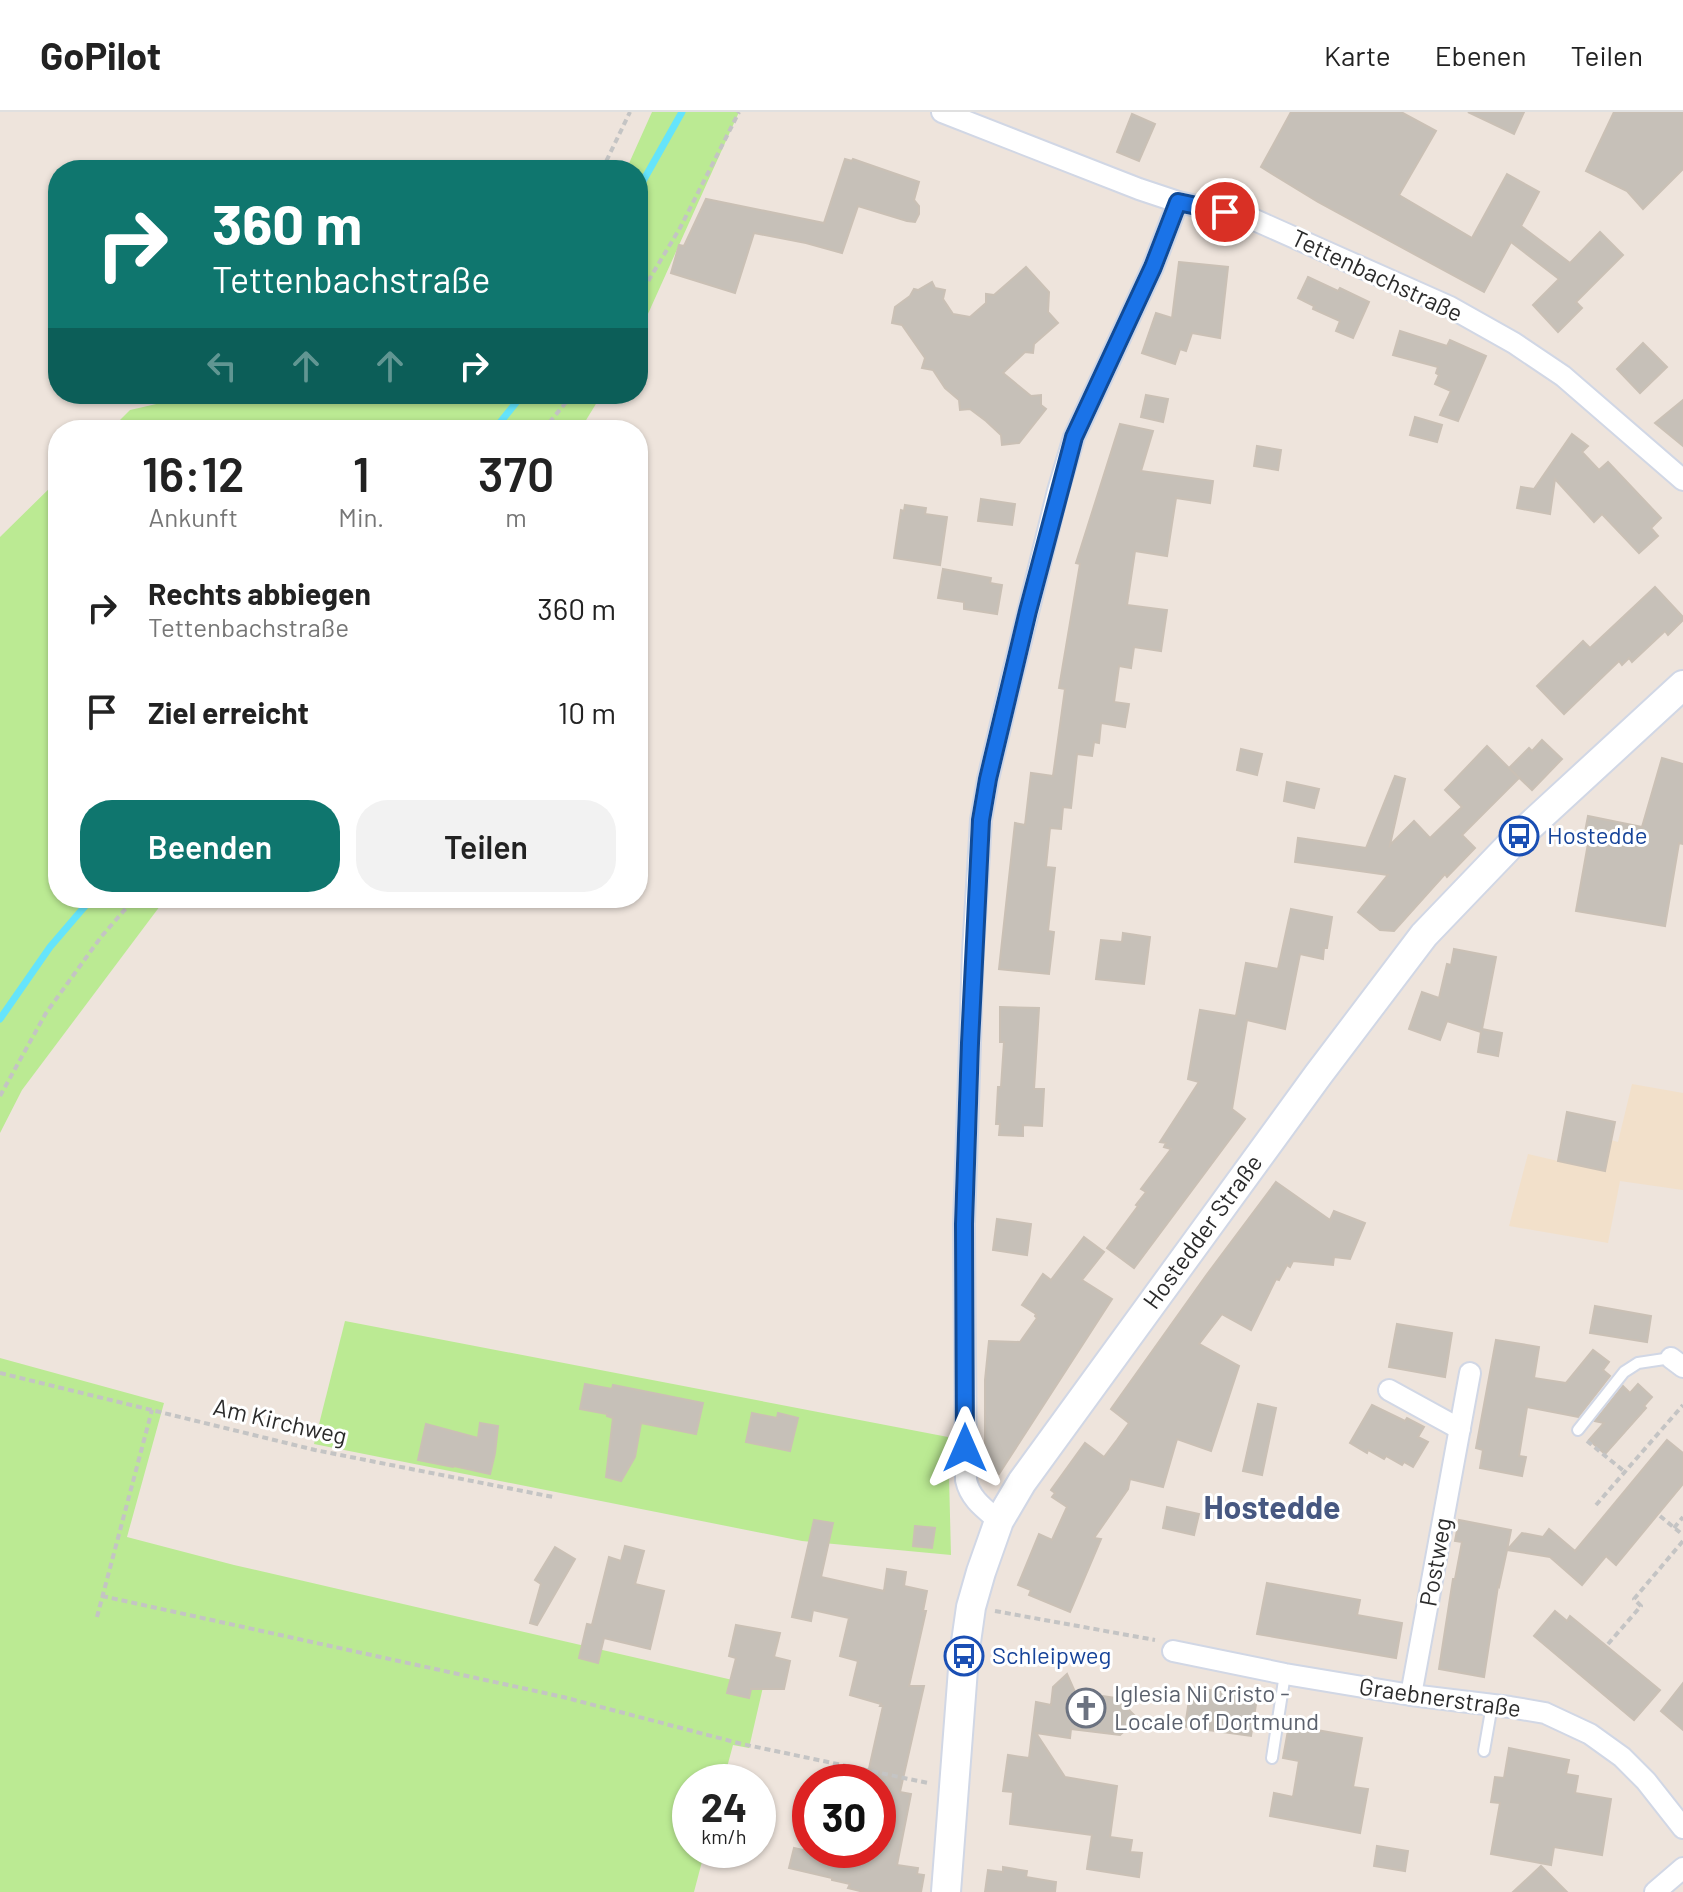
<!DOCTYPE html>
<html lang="de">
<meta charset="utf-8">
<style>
body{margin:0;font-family:Barlow,sans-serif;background:#f2f2f2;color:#222;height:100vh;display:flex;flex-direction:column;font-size:30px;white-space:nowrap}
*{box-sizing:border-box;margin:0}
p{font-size:26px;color:#767676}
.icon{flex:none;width:44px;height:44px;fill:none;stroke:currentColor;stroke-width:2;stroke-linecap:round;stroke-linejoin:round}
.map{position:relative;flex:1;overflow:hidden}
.drawer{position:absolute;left:48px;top:308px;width:600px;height:488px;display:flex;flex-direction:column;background:#fff;border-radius:32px;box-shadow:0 2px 6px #0004}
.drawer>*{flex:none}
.top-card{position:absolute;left:48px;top:48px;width:600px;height:244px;border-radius:32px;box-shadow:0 2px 6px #0004;background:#0f766e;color:#fff;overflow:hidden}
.speed{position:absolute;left:672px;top:1652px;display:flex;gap:16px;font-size:40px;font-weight:700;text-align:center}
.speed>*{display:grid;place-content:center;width:104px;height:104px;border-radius:50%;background:#fff;box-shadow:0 2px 6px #0004;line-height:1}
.speed small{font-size:20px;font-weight:400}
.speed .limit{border:12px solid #d22;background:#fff;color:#111}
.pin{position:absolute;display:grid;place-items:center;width:68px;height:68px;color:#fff;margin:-34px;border:4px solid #fff;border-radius:50%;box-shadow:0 2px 8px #0007}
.me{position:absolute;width:88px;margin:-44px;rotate:0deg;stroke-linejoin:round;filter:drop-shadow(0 0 6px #0008)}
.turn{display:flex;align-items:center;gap:28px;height:168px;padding:0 32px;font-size:36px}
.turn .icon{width:104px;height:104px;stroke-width:2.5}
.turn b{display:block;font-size:56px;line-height:68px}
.lanes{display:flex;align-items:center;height:76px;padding:0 32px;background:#0003;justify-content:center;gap:40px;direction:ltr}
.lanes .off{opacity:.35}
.eta{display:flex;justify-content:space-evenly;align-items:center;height:136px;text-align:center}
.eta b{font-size:48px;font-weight:600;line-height:56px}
.primary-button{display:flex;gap:16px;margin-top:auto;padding:16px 32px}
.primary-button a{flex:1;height:92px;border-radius:32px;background:#0f766e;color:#fff;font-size:32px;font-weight:600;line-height:92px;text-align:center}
.primary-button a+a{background:#f2f2f2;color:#222}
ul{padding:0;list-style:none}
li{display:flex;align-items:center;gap:24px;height:104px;padding:0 32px}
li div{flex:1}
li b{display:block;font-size:30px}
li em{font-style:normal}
header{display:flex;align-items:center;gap:48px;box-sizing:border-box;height:112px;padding:0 40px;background:#fff;border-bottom:2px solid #e0e0e0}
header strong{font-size:38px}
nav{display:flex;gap:44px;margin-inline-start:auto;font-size:28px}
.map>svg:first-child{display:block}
</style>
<header>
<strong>GoPilot</strong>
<nav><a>Karte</a><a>Ebenen</a><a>Teilen</a></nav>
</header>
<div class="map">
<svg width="1683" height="1780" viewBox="0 0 1683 1780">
<rect width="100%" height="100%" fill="#eee4dc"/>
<!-- education -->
<polygon fill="#f2e0ca" points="1632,972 1683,981 1683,1078 1620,1069 1608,1131 1509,1114 1528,1042 1558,1049 1567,1000 1615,1010 1611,1028 1618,1030"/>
<!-- green -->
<g fill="#bbea93">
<polygon points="652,0 739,0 638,224 638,58 626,58"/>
<polygon points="200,282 602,282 580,318 110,318 130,298"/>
<polygon points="58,368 58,786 166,786 22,978 0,1021 0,425"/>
<polygon points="345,1209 948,1325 951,1443 802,1429 314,1332"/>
<polygon points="0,1246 164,1291 127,1425 234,1453 763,1575 749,1636 733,1633 723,1670 690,1670 690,1738 705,1738 694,1780 0,1780"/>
</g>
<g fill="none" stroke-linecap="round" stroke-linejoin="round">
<!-- stream -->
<g stroke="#65e4fb" stroke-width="7">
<polyline points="638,78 682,0"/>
<polyline points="494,318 523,282"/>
<polyline points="0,907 50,835 92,786"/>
</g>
</g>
<!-- building -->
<g fill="#c6c0b8" stroke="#cac0b5" stroke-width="2">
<polygon points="1291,0 1401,0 1436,19 1399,83 1472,126 1507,62 1539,80 1521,114 1570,151 1600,120 1623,143 1576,190 1582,196 1558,220 1533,193 1559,167 1511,130 1484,180 1318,90 1261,55"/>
<polygon points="1468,0 1524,0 1514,22"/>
<polygon points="1614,0 1683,0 1683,57 1643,97 1627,79 1586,59"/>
<polygon points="1132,2 1155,12 1139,49 1117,40"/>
<polygon points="845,47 852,49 853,47 919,70 914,88 919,94 919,102 915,110 907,109 858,94 842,141 806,131 754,121 735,181 671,161 679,133 684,134 706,87 824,111"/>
<polygon points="1179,150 1228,155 1220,226 1192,221 1186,239 1180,237 1175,252 1142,241 1156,201 1172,206"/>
<polygon points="1026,155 1049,180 1048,200 1058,211 1034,232 1033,241 1025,240 1003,261 1031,284 1041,283 1041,293 1046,297 1019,331 1002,333 1001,323 986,309 970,297 960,298 959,288 945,276 933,258 922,256 925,246 902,213 892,211 895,195 910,184 914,177 918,178 932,170 935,176 945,178 943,187 953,202 970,205 986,191 986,182 994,183"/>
<polygon points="1308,165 1338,179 1340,176 1369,190 1353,226 1336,219 1340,209 1313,197 1314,194 1298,186"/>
<polygon points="1400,219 1447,234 1450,228 1486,244 1458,309 1440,303 1451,279 1435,272 1439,263 1436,261 1438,255 1393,243"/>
<polygon points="1643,231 1667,255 1640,281 1617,257"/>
<polygon points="1146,283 1168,287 1163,310 1141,305"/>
<polygon points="1683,288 1683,334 1655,311"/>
<polygon points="1415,305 1442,313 1437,330 1410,323"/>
<polygon points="1120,312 1153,319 1141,359 1213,369 1210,391 1176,386 1167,444 1135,439 1127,493 1167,498 1161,539 1134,535 1131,556 1119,554 1114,590 1129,592 1125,615 1101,611 1099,631 1094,630 1092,644 1077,642 1071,696 1063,695 1061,717 1050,716 1046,755 1055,756 1048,819 1054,820 1049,862 999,857 1015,711 1025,713 1031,661 1053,664 1065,577 1059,576 1080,452 1076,451"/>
<polygon points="1572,322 1588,334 1582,340 1599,358 1608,350 1661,406 1651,416 1658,424 1639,441 1602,402 1594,410 1555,367 1550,402 1517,396 1521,375 1534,377"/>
<polygon points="1257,334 1281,338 1278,358 1254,354"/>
<polygon points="981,387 1015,392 1012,413 978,409"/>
<polygon points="905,393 926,396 925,402 947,405 940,453 894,446 901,398 904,399"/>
<polygon points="943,457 991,466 990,471 1002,473 997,502 964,497 964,490 938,486"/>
<polygon points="1655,475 1683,505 1683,508 1668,523 1665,519 1632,550 1629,546 1622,553 1619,549 1564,602 1537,574 1583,529 1590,536"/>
<polygon points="1542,628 1562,647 1532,678 1509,656 1529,636 1532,639"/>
<polygon points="1487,634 1519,666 1462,723 1475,736 1447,765 1445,762 1394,819 1380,818 1358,800 1388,763 1295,750 1298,726 1366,736 1395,664 1405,667 1390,733 1414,709 1430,726 1462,695 1445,678"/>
<polygon points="1241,637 1262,642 1257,663 1237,658"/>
<polygon points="1662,646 1683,652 1683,732 1679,731 1665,814 1576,799 1589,726 1584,725 1588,704 1642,715"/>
<polygon points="1287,670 1319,677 1314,696 1284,689"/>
<polygon points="1291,797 1332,805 1327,836 1324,836 1323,847 1300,842 1285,917 1247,908 1232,997 1245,1007 1134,1156 1107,1136 1138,1094 1136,1093 1146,1080 1141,1077 1171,1037 1164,1035 1166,1031 1160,1030 1199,970 1188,967 1200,898 1236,904 1246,851 1278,857"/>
<polygon points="1123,821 1150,825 1144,872 1096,867 1101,828 1122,830"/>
<polygon points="1454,837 1496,845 1482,917 1502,921 1498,944 1478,940 1481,920 1447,909 1440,928 1409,917 1422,880 1439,886 1447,852 1451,853"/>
<polygon points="1000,895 1039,896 1034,977 1044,977 1042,1014 1023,1013 1023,1024 999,1023 1000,1012 996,1012 998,975 1001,975 1004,930 1000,930"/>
<polygon points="1567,1000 1615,1010 1605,1059 1558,1049"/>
<polygon points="1276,1070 1330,1108 1334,1099 1365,1111 1350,1147 1334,1145 1333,1153 1293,1149 1290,1155 1287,1153 1279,1168 1276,1167 1251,1218 1222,1202 1199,1232 1239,1254 1211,1339 1177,1327 1163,1375 1130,1367 1128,1377 1094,1426 1101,1427 1070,1500 1029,1483 1031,1478 1018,1473 1039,1422 1052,1428 1067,1395 1052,1385 1055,1381 1051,1378 1085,1331 1104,1345 1117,1328 1129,1311 1111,1297 1205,1165"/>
<polygon points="997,1107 1031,1112 1027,1143 993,1138"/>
<polygon points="1084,1125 1104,1140 1082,1168 1112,1187 999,1362 989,1357 985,1352 985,1268 989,1229 1020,1230 1037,1206 1035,1204 1036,1202 1022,1193 1043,1162 1051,1168"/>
<polygon points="1595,1194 1651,1204 1647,1230 1590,1221"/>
<polygon points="1397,1212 1452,1221 1445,1265 1389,1255"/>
<polygon points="1496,1228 1539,1235 1534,1266 1566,1271 1593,1238 1609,1250 1603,1258 1610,1264 1578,1305 1527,1295 1519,1344 1526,1345 1522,1364 1480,1356 1483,1338 1476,1336"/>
<polygon points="585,1272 612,1277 613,1273 703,1291 696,1322 641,1311 635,1345 621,1369 606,1365 613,1306 607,1304 607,1302 580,1297"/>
<polygon points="1638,1272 1652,1285 1644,1294 1646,1296 1605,1342 1589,1328 1604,1311 1595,1309 1623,1274 1630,1281"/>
<polygon points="1258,1292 1276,1296 1262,1363 1243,1359"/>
<polygon points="1372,1293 1405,1309 1407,1306 1424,1315 1418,1325 1428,1330 1413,1355 1404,1350 1402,1353 1386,1344 1384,1347 1368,1338 1367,1341 1350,1331"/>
<polygon points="752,1301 777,1306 778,1301 798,1306 790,1339 746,1330"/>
<polygon points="480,1311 498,1314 495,1341 490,1362 454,1354 453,1355 418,1348 426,1312 478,1326"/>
<polygon points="1667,1328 1683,1341 1683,1372 1616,1453 1606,1444 1582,1473 1550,1445 1507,1438 1499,1475 1498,1474 1484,1565 1439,1557 1453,1467 1455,1467 1462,1430 1455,1429 1459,1408 1511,1418 1507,1438 1522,1421 1543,1425 1549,1417 1575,1439"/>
<polygon points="1167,1395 1199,1402 1194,1423 1163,1416"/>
<polygon points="814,1408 833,1411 821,1465 884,1479 887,1457 906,1460 904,1474 927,1479 923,1499 926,1499 909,1574 924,1574 900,1680 911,1682 897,1753 918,1756 917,1762 924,1763 921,1780 864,1780 848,1776 850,1772 832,1768 832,1766 789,1756 794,1736 803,1738 878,1738 878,1670 866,1670 883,1594 880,1594 881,1592 850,1583 858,1549 840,1544 849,1506 813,1498 811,1509 792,1505"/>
<polygon points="915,1414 935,1416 932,1436 913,1434"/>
<polygon points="625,1434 644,1439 635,1472 664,1479 650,1537 604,1526 598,1551 579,1546 587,1512 592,1513 609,1445 621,1449"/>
<polygon points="555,1435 575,1447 537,1513 530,1511 541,1472 535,1468"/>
<polygon points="1267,1471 1360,1488 1357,1503 1402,1511 1396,1546 1257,1522"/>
<polygon points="1555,1499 1567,1509 1570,1504 1660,1578 1634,1608 1534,1524"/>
<polygon points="736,1513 780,1521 774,1545 790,1549 784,1577 751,1577 749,1586 727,1581 736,1546 729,1544"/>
<polygon points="1067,1562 1075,1580 1130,1588 1129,1598 1138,1607 1120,1623 1071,1617 1070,1626 1036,1621 1065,1665 1117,1674 1110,1725 1132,1728 1130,1740 1142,1741 1139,1765 1087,1757 1092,1723 1010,1712 1013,1680 1003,1679 1008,1643 1029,1646 1036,1590 1051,1593 1053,1575"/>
<polygon points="1683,1571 1683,1618 1661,1599"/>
<polygon points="1191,1575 1257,1586 1251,1624 1185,1615"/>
<polygon points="1289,1613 1362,1626 1353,1675 1368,1677 1360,1721 1270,1704 1274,1681 1293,1685 1299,1649 1283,1646"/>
<polygon points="1509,1636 1569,1648 1566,1662 1578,1664 1575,1681 1611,1687 1602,1743 1554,1735 1551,1753 1491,1742 1500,1691 1491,1690 1495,1665 1504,1666"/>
<polygon points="1377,1734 1408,1739 1405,1759 1374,1754"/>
<polygon points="1541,1754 1567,1780 1513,1780"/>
<polygon points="1003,1755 1027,1759 1026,1765 1056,1770 1055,1780 985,1780 988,1758 1003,1760"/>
</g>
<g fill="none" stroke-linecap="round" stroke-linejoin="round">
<defs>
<g id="lane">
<polyline points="1578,1318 1624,1260 1638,1251 1671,1246"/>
<polyline points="1484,1639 1492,1593"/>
<polyline points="1272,1646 1285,1562"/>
</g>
<g id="street">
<polyline points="942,0 1139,77 1178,90 1248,105 1450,195 1514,231 1563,264 1683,368"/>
<polyline points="1671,1246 1683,1255"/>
<polyline points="1389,1278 1460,1317"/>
<path d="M999,1409C985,1397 970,1387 966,1368L964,1112L973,840L981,708L988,667L1012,565L1058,379L1074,325L1153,155L1178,90"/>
<polyline points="1173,1539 1285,1562 1411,1583 1510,1595 1545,1601 1590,1622 1622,1645 1646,1669 1683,1716"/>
<polyline points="1411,1583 1470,1261"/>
<polyline points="1655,1780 1683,1756"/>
</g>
<polyline id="secondary" points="946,1780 964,1544 971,1495 981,1460 999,1409 1022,1370 1318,963 1424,823 1519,724 1683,573"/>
</defs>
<!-- lane casing -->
<use href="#lane" stroke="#d1d7e5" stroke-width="14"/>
<!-- street casing -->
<use href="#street" stroke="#d1d7e5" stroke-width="24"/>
<!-- secondary casing -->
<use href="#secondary" stroke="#d1d7e5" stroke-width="32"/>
<!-- path -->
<g stroke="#c4c4c4" stroke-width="4" stroke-dasharray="6 4" stroke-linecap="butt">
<polyline points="602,58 630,0"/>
<polyline points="638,186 680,116 739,0"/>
<polyline points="543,318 573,282"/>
<polyline points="0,984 46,901 101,825 135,786"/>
<polyline points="0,1261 315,1338 553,1385"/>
<polyline points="1587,1329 1625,1360"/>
<polyline points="1596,1393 1683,1293"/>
<polyline points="1660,1404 1683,1423"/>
<polyline points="1674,1416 1683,1405"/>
<polyline points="102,1484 563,1585 742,1632 928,1671"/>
<polyline points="995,1499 1155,1528"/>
<polyline points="97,1505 152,1298"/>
<polyline points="1608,1532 1641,1494 1634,1487 1683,1429"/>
</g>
<!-- lane -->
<use href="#lane" stroke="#fff" stroke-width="10"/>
<!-- street -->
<use href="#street" stroke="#fff" stroke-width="20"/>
<!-- secondary -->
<use href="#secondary" stroke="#fff" stroke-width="28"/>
</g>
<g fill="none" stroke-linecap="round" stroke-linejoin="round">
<defs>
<polyline id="route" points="965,1336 964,1112 970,931 981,708 988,667 1028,499 1074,325 1153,155 1178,90 1225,100"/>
</defs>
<!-- route casing -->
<use href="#route" stroke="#114b97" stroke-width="20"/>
<!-- route -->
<use href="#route" stroke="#1a73e8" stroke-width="14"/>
</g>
<!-- icons -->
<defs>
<symbol id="bus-ring" viewBox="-11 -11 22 22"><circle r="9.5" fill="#fff" stroke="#1a4fb4" stroke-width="1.5"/><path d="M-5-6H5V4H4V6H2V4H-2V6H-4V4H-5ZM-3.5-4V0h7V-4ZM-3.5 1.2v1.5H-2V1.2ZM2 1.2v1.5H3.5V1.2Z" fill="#1a4fb4"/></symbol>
<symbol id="church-ring" viewBox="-11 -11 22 22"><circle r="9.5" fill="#fff" stroke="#6b7280" stroke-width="1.5"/><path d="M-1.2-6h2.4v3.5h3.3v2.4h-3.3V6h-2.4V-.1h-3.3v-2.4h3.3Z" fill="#6b7280"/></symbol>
</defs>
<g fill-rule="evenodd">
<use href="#bus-ring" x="1497" y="702" width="44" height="44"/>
<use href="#bus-ring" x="942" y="1522" width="44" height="44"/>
<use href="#church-ring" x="1064" y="1574" width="44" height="44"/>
</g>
<g text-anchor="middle" stroke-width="6" stroke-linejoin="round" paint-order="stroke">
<!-- street labels -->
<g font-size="24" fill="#2b2b2b" stroke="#fff">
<text transform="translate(1377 164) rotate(25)" y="8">Tettenbachstraße</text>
<text transform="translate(1203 1120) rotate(-54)" y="8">Hostedder Straße</text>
<text transform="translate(280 1310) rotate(13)" y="8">Am Kirchweg</text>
<text transform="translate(1436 1450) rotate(-80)" y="8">Postweg</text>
<text transform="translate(1440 1586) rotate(8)" y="8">Graebnerstraße</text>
</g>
<!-- transit labels -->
<g font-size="24" fill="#164399" stroke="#fff" text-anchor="start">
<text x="1547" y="732">Hostedde</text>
<text x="992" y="1552">Schleipweg</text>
</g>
<!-- worship labels -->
<g font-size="24" fill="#5b616d" stroke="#fff" text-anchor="start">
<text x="1114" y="1590">Iglesia Ni Cristo -<tspan x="1114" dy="28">Locale of Dortmund</tspan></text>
</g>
<!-- district labels -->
<g font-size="32" font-weight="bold" fill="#475881" stroke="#fff">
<text x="1272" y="1407">Hostedde</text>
</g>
</g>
</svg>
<div class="speed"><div>24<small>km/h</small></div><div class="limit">30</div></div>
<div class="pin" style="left:1225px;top:100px;background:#d93025"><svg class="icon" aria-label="arrive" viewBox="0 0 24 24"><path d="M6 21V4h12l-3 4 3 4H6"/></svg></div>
<svg class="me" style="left:965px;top:1336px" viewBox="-20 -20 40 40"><path d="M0-17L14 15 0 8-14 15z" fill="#1a73e8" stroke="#fff" stroke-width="4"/></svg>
<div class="top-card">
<div class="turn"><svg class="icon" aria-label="right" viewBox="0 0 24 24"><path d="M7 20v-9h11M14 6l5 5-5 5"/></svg><div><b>360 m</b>Tettenbachstraße</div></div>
<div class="lanes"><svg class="icon off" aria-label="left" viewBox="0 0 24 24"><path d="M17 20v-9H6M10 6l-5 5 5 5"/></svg><svg class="icon off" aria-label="ahead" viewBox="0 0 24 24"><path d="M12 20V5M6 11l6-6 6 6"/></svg><svg class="icon off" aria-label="ahead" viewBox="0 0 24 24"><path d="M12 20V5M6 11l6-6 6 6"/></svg><svg class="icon" aria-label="right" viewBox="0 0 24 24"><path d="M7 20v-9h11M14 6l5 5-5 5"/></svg></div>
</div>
<section class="drawer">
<div class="eta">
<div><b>16:12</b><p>Ankunft</p></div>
<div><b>1</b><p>Min.</p></div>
<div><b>370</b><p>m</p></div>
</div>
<ul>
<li><svg class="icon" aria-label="right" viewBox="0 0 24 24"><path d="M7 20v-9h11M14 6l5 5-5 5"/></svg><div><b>Rechts abbiegen</b><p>Tettenbachstraße</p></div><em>360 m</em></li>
<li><svg class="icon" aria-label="arrive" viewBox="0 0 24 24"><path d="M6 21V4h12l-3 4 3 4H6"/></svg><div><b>Ziel erreicht</b></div><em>10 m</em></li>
</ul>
<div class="primary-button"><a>Beenden</a><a>Teilen</a></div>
</section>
</div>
